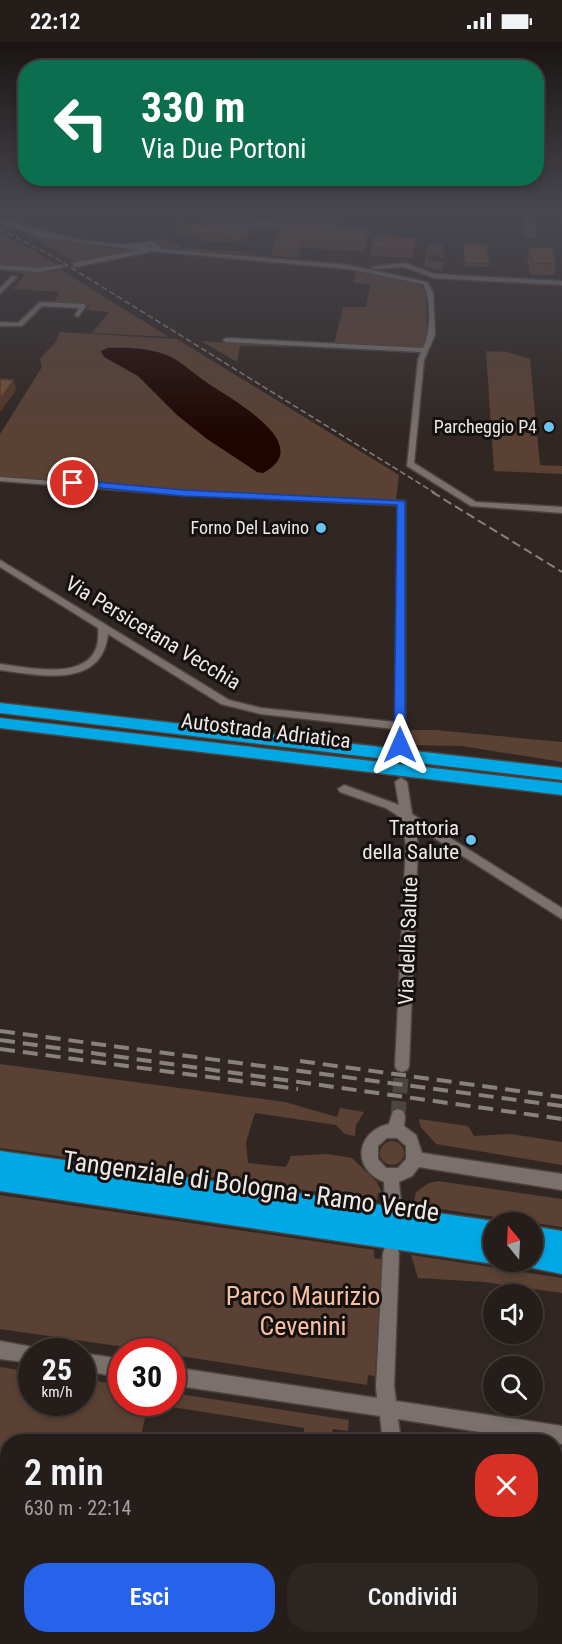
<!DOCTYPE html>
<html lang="it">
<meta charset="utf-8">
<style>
body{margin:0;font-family:"Roboto Condensed",sans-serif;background:#2c2623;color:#f1f3f6;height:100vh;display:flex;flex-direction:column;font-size:22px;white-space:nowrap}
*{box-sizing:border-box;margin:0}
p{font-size:20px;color:#a3a2a2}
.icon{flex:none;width:33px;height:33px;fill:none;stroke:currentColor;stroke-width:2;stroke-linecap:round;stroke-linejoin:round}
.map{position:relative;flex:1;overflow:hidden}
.side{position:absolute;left:0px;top:1392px;width:562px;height:210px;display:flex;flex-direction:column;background:#241d1a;border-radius:24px 24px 0 0;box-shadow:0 3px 9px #0003,0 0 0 2px #413b39}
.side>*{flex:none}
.guide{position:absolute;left:18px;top:18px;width:526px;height:126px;border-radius:24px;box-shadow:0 3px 9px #0003,0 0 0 2px #413b39;background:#0b6e4f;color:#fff;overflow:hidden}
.needle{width:39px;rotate:342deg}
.tools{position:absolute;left:483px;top:1170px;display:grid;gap:12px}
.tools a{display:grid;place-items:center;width:60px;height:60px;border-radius:50%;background:#241d1a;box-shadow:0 3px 9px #0003,0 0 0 2px #413b39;font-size:30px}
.speed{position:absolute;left:18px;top:1296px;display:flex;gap:12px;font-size:30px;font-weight:700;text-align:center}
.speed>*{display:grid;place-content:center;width:78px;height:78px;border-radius:50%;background:#241d1a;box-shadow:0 3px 9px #0003,0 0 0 2px #413b39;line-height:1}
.speed small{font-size:15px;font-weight:400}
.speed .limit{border:9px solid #d22;background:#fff;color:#111}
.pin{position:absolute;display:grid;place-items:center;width:51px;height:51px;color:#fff;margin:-26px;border:3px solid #fff;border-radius:50%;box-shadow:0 2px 6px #0007}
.me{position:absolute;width:66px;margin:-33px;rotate:0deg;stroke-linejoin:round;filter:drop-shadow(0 0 4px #0008)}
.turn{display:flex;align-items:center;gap:21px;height:126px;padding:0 24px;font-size:27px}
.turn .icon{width:78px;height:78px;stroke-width:2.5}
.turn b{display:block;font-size:42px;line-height:51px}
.round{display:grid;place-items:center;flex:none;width:63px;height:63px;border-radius:24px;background:#2c2623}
.head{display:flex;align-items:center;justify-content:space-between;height:102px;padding:0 24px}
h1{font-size:36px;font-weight:600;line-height:45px}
.action{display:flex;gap:12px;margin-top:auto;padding:12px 24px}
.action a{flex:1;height:69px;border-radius:24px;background:#2563eb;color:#fff;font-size:24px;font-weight:600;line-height:69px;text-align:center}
.action a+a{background:#2c2623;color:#f1f3f6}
.status{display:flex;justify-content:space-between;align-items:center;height:42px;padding:0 30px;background:#241d1a;direction:ltr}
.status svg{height:16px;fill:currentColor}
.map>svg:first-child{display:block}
</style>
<div class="status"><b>22:12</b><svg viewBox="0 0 49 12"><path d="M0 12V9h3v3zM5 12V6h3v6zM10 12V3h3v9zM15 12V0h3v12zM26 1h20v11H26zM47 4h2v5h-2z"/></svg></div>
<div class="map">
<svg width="562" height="1602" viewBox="0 0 562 1602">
<rect width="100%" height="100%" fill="#302723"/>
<!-- green -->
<g fill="#5a4133">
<polygon points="24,190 132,207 124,211 77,221"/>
<polygon points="0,191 59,223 34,225 0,222"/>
<polygon points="162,196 171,202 182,203 181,206 256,211 251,217 167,207 157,201"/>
<polygon points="428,201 444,203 441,207 444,208 445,217 441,217 440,213 429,214 429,219 444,219 442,230 424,224"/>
<polygon points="0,228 36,231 61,228 169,295 92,291 109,270 86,268 90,263 54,260 60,250 13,247 26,232"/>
<polygon points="356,229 417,241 426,249 427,299 424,305 334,303 343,265 366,265 370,242 353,241"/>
<polygon points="60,290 177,297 399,433 396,458 186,449 0,436 0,392 42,325 40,316 55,301"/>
<polygon points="201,299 296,305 240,304 237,320"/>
<polygon points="486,309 508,310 530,317 540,423 562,424 562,432 494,429"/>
<polygon points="409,688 435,688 562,700 562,720 462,704 407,703"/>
<polygon points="0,1022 285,1060 337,1075 340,1066 364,1070 356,1083 355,1094 345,1092 336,1083 255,1071 246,1100 248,1121 286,1125 291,1114 327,1112 352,1116 377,1140 382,1151 378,1151 377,1158 0,1106"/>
<polygon points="419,1077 468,1084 474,1094 511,1092 562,1100 562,1123 436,1102 420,1084"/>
<circle cx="392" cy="1111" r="12"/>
<polygon points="438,1139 562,1157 562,1185 413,1163 416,1150 429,1141"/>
<polygon points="0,1153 374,1208 374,1216 382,1217 375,1334 368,1333 367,1343 173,1313 172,1310 152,1309 0,1287"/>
<polygon points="411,1213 562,1236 562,1251 484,1240 418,1236"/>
<polygon points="0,1325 31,1330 32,1360 82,1360 83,1337 121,1343 122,1360 172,1360 173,1351 349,1378 348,1389 333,1387 331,1399 304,1399 304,1386 153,1362 147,1366 140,1399 8,1400 8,1594 189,1594 233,1602 0,1602"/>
</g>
<!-- water -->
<path fill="#1e0500" d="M108,306C128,305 153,306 171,315C184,322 197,334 209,342C231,357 317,403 263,431L257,430L207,397L177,373L138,334L104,315L101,309Z"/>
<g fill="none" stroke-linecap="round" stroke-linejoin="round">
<!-- taxiway -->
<g fill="#5c5450" fill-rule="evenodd">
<polygon points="206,171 218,171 215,176 327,181 330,176 324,171 341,171 343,174 338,187 327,189 213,184 202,178"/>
<polygon points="523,171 535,171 535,196 525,196 524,193"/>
</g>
<!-- minor-tunnel -->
<polyline stroke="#4c4440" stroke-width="15" stroke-dasharray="15 8" stroke-linecap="butt" points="398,1074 402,1024"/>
<defs>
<g id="minor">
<path d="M152,206L348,223L427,240L433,250L435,293L424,318L414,421L476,460L562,465V471L471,464L407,424L418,318L421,310L226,300L223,298L226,296L423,306C431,289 432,259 423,242L348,227L150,209Z"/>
<polygon points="405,221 435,232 562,239 562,243 434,236 404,225 374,227 371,225"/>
<polygon points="12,234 17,235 0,252 0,246"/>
<polygon points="40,260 83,262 86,264 78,275 75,273 79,266 42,264 22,284 0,284 0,280 18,281"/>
<path d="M0,435L183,449L405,459V703L404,706L400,707L395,703V687L261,672L221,662L108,592C102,648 38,633 0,628V622C33,626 104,643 98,586L0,525V518L229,658L261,666L395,680L398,463L183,453L0,439Z"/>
<polygon points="401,736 407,740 412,772 562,866 562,877 415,784 418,803 409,1024 407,1028 402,1030 397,1028 395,1024 406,803 401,776 386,766 340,750 338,747 344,743 399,763 395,740"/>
<path d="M398,1067L403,1069L405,1074L404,1084L416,1093L422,1111L562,1132V1148L419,1125L412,1134L399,1140L401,1160L399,1165L393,1168L387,1165L385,1160L384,1140C351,1127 356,1089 389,1082L393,1069ZM387,1096H397L406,1104V1117L398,1126H386L378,1117V1104Z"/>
<polygon points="391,1203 397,1205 399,1211 394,1344 396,1359 562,1384 562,1402 555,1401 555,1400 544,1400 398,1377 401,1400 383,1400 380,1374 172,1343 172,1325 377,1356 376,1344 383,1211 385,1205"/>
<polygon points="0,1299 38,1306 40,1310 32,1310 32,1321 0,1317"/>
<polygon points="82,1311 122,1317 122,1335 82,1329"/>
<polygon points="378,1594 398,1594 397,1602 377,1602"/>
</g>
<g id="tertiary">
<path d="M0,177C41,189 110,210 151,199L162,205L146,211L75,225L72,221L138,208L43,195L0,181ZM150,203L153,205H143Z"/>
<polygon points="0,223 37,226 62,223 66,225 37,230 0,227"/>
</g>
<g id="motorway">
<polygon points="0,661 562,726 562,738 0,671"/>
<polygon points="0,676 562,741 562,753 0,686"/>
<polygon points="0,1109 494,1179 498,1180 494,1180 494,1220 501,1220 494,1222 0,1149"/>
<polygon points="532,1184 562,1189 562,1232 523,1224 521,1220 532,1220"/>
</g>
</defs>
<!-- minor casing -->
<use href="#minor" stroke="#4b4440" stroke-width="3"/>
<!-- tertiary casing -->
<use href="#tertiary" stroke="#4b4440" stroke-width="3"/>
<!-- motorway casing -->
<use href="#motorway" stroke="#4b4440" stroke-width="3"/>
<!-- minor -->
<use href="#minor" fill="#7b716c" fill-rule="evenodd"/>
<!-- tertiary -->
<use href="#tertiary" fill="#7b716c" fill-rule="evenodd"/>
<!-- motorway -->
<use href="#motorway" fill="#00a8e5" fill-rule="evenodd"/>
<!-- rail-far2 -->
<polyline stroke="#89817e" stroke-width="1.5" stroke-dasharray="6 3" stroke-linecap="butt" points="0,187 54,215 435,451"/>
<!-- rail-far1 -->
<polyline stroke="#89817e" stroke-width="2" stroke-dasharray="9 4.5" stroke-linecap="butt" points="432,450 562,530"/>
<!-- rail -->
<g stroke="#89817e" stroke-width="4" stroke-dasharray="15 8" stroke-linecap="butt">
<polyline points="0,989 562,1064"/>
<polyline points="0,998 562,1077"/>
<polyline points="0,1007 298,1047"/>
<polyline points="300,1019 562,1055"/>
</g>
</g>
<!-- wall -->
<g fill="#66432f">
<polygon points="282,184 368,197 365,209 302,206 298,216 272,214 272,205"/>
<polygon points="251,186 251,190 245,201 203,199 202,196 177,191 177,187"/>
<polygon points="463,202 489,222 489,225 465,224"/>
<polygon points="415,204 413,216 371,214 371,205"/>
<polygon points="529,205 556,222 554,233 530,233 527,216"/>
</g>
<!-- shaded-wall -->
<g fill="#533726">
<polygon points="251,186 251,190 245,201 245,197"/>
<polygon points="369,188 368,197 365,209 365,200"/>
<polygon points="303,197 302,206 298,216 298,208"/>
<polygon points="14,338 16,348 0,370 0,357"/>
</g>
<!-- building -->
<g fill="#774e37" stroke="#533726" stroke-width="1.5">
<polygon points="177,182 251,186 245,197 202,194 204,192 177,187"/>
<polygon points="282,184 369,188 365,200 303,197 298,208 272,205"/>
<polygon points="375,194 416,196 413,208 371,205"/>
<polygon points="463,202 487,202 489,222 465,221"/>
<polygon points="529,205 552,205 556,222 532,221"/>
<polygon points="0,337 14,338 0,357"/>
</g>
<!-- sky -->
<linearGradient id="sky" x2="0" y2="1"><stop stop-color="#1a1513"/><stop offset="0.43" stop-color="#484750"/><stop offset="1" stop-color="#484750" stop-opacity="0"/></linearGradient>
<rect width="562" height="396" fill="url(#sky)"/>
<!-- route -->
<polygon fill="#2563eb" stroke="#184099" stroke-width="1.5" points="73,438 183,448 405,459 405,706 396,706 394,703 397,463 183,454 69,443 68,441"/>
<!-- markers -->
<g fill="#6bc3f2" stroke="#15110f" stroke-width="2">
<circle cx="549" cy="385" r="6"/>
<circle cx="321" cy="486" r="6"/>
<circle cx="471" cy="798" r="6"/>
</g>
<g text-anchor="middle" stroke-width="6" stroke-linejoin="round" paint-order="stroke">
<!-- far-poi labels -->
<g font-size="18" fill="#eee9e6" stroke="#15110f" text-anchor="end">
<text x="537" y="391">Parcheggio P4</text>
<text x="309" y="492">Forno Del Lavino</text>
</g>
<!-- street labels -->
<g font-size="21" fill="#eee9e6" stroke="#15110f">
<text transform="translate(153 591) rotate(31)" y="7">Via Persicetana Vecchia</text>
<text transform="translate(266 689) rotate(7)" y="7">Autostrada Adriatica</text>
<text transform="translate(408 899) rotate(-88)" y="7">Via della Salute</text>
</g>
<!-- poi labels -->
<g font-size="21" fill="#eee9e6" stroke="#15110f" text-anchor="end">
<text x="459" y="793">Trattoria<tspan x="459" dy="24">della Salute</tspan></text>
</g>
<!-- near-street labels -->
<g font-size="26" fill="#eee9e6" stroke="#15110f">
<text transform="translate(251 1144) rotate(8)" y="9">Tangenziale di Bologna - Ramo Verde</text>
</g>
<!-- near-park labels -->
<g font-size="26" fill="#f7c0a1" stroke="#15110f">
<text x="303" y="1263">Parco Maurizio<tspan x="303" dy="30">Cevenini</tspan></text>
</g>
</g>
</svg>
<div class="tools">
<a><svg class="needle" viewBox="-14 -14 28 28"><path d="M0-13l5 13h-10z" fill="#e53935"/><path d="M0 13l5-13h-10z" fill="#a3a2a2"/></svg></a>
<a><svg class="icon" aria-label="sound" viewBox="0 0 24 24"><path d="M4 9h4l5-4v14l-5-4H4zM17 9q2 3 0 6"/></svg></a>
<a><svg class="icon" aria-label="search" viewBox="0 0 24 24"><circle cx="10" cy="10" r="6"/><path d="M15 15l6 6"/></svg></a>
</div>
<div class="speed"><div>25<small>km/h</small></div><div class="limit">30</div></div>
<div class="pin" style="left:73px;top:441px;background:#d93025"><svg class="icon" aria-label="arrive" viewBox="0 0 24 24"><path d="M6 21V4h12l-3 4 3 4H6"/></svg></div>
<svg class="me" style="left:400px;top:703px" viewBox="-20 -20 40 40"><path d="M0-17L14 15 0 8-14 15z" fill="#2563eb" stroke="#fff" stroke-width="4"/></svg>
<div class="guide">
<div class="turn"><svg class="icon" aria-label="left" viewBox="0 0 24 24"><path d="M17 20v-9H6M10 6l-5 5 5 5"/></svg><div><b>330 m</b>Via Due Portoni</div></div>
</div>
<section class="side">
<div class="head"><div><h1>2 min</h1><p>630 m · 22:14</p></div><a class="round" style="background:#d93025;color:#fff"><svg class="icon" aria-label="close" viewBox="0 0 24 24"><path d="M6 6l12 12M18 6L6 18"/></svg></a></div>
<div class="action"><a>Esci</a><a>Condividi</a></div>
</section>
</div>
